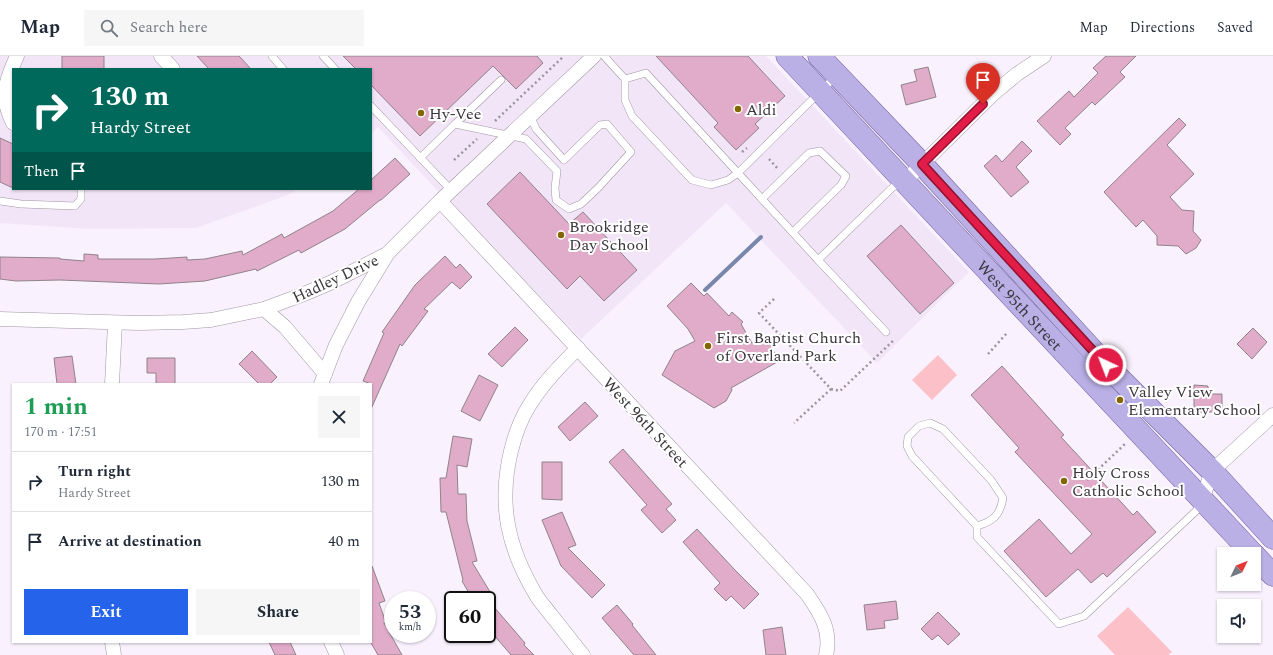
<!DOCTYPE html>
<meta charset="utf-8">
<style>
body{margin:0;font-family:Spectral,serif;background:#f6f6f7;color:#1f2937;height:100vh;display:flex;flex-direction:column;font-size:15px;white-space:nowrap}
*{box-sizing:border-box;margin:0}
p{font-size:13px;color:#747a83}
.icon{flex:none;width:22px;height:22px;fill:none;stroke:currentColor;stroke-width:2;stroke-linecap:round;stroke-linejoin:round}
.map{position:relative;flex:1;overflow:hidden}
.panel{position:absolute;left:12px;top:327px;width:360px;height:260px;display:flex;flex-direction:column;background:#fff;border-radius:0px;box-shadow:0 1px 3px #0004}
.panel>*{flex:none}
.banner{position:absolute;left:12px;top:12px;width:360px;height:122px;border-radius:0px;box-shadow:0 1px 3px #0004;background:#00695c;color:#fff;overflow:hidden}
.needle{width:26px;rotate:47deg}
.tools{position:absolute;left:1217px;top:491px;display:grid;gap:8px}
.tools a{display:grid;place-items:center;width:44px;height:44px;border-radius:0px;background:#fff;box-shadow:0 1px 3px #0004;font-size:20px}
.speed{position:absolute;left:384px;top:535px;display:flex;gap:8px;font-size:20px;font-weight:700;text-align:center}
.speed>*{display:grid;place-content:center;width:52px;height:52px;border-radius:50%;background:#fff;box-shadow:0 1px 3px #0004;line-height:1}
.speed small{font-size:10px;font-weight:400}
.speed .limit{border:2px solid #111;border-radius:6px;background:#fff;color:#111}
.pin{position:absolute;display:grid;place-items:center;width:34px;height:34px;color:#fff;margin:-41px -17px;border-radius:50% 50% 50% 0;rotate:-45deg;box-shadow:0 0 4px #0007}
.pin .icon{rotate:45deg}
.me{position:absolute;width:44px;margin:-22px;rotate:317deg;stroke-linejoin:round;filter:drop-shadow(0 0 3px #0008)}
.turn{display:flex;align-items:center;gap:14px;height:84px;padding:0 12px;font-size:18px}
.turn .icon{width:52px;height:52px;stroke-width:2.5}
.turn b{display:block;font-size:28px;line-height:34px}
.then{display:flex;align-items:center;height:38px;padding:0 12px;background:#0003;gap:8px;font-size:15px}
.round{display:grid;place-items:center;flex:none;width:42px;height:42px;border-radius:0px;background:#f6f6f7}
.headline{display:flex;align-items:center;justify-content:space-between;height:68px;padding:0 12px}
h1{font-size:24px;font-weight:700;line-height:30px;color:#1e9e55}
.action{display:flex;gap:8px;margin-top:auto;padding:8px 12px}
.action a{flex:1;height:46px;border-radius:0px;background:#2563eb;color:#fff;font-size:16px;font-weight:700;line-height:46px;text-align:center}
.action a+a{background:#f6f6f7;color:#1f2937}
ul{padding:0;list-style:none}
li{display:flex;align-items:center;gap:12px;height:60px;padding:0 12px;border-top:1px solid #e0e1e3}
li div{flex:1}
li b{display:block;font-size:15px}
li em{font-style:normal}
header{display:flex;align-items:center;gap:24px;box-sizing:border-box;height:56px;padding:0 20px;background:#fff;border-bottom:1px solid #e0e1e3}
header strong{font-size:19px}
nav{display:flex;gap:22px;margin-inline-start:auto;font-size:14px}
.search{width:280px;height:36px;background:#f6f6f7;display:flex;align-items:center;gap:10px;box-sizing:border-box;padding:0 14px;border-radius:0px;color:#747a83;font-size:15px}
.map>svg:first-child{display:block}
</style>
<header>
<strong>Map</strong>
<div class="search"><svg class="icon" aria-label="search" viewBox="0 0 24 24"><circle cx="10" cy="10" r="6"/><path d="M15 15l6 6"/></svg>Search here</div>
<nav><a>Map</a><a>Directions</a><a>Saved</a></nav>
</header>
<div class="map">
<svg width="1273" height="599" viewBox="0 0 1273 599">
<rect width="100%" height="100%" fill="#faf1fe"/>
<!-- built -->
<polygon fill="#f3e5f8" points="0,0 766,0 969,216 877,307 726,147 581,283 435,132 378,71 371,78 371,13 13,13 13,133 298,133 288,139 196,172 90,173 0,167"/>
<!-- green -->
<g fill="#fcc1c8">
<polygon points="938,299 957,319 932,344 912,324"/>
<polygon points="1128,551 1172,596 1168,599 1115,599 1097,580"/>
</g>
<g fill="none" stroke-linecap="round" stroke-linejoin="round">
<!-- stream -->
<polyline stroke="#7887aa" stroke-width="4" points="705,234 761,181"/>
</g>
<!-- building -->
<g fill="#e1abca" stroke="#90838a">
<rect x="62" y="0" width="42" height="13"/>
<polygon points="197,0 239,0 251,13 209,13"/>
<polygon points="343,0 537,0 543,7 516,33 493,10 420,80 371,29 371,13 356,13"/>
<polygon points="656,0 748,0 785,40 755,68 759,72 736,94 714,71 718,67"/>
<polygon points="1106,0 1136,0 1120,16 1125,21 1095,49 1092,46 1065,72 1071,78 1060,89 1037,65 1069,35 1074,41 1098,17 1093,12"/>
<polygon points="928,11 936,41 906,49 901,29 917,25 914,14"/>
<polygon points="1179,62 1186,69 1167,89 1194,118 1170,141 1182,154 1194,155 1193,175 1201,184 1196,192 1186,198 1178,190 1157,189 1157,180 1143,164 1136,171 1104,136"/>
<polygon points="0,82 13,88 13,132 0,126"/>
<polygon points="1022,85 1032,95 1016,111 1029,126 1011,141 984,110 996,99 1002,106"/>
<polygon points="395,102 410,118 381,144 380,144 345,173 301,197 299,194 257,215 256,213 205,225 159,228 60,224 16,225 0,223 0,201 60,202 60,203 84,205 84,198 98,199 98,203 155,203 187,201 187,204 205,203 242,195 243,199 282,178 284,182 333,155 359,133 371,133 371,124"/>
<polygon points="520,116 569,168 583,156 637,214 604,245 580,220 567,233 487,148"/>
<polygon points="901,169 954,227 920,258 867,200"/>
<polygon points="445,200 456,212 460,208 472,221 460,233 452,226 424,253 428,255 402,290 400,288 371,353 371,328 363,325 384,277 382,276 415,229"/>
<polygon points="691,227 704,240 707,237 729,260 732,256 743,266 741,268 752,287 765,280 779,305 731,332 732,334 726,345 714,352 662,319 675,295 695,285 688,273 667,250"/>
<polygon points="515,271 528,284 502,311 488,298"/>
<polygon points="1253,272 1267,286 1252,303 1237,288"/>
<polygon points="252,295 277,321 270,328 259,328 239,308"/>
<polygon points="72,300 76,328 57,328 54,302"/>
<polygon points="147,302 175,302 175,328 156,328 156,317 147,317"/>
<polygon points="1002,310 1064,379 1061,381 1133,459 1137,455 1156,476 1107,521 1103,517 1091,527 1078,513 1046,541 1004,495 1039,463 1071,498 1092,478 1015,396 1019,392 971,339"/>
<polygon points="479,319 498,329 480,365 461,355"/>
<polygon points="1194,329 1208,330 1208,338 1222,338 1222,356 1194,356"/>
<polygon points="585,346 598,360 570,385 558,371"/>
<polygon points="453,380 472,383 467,411 457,409 458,438 466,438 467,465 477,505 472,506 495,544 488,544 525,587 524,589 534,599 511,599 487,571 487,544 473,544 462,525 463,524 446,456 441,456 440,422 446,422"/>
<polygon points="623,393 672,448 666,453 676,464 662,477 641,454 647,449 609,406"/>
<polygon points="542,406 562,406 562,444 542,443"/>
<polygon points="562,456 576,489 568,492 605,529 592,542 561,510 542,464"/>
<polygon points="697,473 734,513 759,538 744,553 731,540 726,545 714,533 720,527 683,486"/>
<polygon points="372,510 385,545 379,547 386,567 384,567 402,599 378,599 371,587 371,511"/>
<polygon points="896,545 898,563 884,565 885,572 867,574 864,549"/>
<polygon points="617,549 633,568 632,569 656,599 634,599 602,562"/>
<polygon points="938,556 960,578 948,589 938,579 932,584 921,573"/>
<polygon points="782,571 786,599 766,599 763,574"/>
<polygon points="269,586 290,586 296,599 275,599"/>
</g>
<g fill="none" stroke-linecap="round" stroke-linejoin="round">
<defs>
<g id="service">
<polyline points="272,0 283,13"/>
<polyline points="323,0 335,13"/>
<polyline points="604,0 625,23 625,44 632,60 692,124 711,129 728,124 738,117 646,17 625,23"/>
<polyline points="501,24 455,68 526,83 557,115 555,132 556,144 569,153 581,148 598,132 631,96 607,68 600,69 564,104 536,73 530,59"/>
<polyline points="371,50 451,134"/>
<polyline points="420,102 455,68"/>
<polyline points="762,143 809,97 820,95 846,120 841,129 793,176"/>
<polyline points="0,145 21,148 75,150 81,143 81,133"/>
<polyline points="818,204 738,117 836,20"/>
<polyline points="886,276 818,204 893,131 902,127"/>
<path d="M977,470L912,400L907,390L908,381L919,370L930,367L943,373L991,424L1003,442C1000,459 994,465 977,470V481L1059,568L1084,560L1196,455L1201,446"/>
</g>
<g id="minor">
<polyline points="161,0 173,13"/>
<path d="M13,67C0,41 5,26 17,0"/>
<polyline points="904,126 993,38 1017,18 1044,0"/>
<path d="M440,145L807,538C820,557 832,574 826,599"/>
<polyline points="264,253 285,271 325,318"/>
<polyline points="0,263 139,267 183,266 211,264 264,253 304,238 330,227 387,198 440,145 594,0"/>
<path d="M578,292C560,310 542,328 529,350C520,364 515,379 511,395C498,449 508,492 536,539C540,546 546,552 551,559C562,572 572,586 583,599"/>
<polyline points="112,328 115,267"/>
<polyline points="321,328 336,289 358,246 386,200"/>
<polyline points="1202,444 1212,415 1273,359"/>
<polyline points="112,586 114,599"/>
<polyline points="331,586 337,599"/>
</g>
<g id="primary">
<path id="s1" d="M787,0L1253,498"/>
<polyline points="819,0 922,108 1106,309 1212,415 1273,482"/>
<polyline points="1254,499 1273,519"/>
</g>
</defs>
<!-- service casing -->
<use href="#service" stroke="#9f96a2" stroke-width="8"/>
<!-- minor casing -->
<use href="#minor" stroke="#9f96a2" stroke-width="15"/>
<!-- primary casing -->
<use href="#primary" stroke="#70649f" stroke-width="23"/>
<!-- path -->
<g stroke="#9c959e" stroke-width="2.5" stroke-dasharray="2 3" stroke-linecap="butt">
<polyline points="495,65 564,0"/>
<polyline points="742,96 747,92"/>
<polyline points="769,103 778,113"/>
<polyline points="454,104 477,83"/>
<polyline points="774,243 759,257 831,333 794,367"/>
<polyline points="988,298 1007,277"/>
<polyline points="831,333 840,335 894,284"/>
<polyline points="1087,424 1126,387"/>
</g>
<!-- service -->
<use href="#service" stroke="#fff" stroke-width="7"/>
<!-- minor -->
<use href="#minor" stroke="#fff" stroke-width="14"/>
<!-- primary -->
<use href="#primary" stroke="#bbb0e6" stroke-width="22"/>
</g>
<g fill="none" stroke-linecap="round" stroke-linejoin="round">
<defs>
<polyline id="route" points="983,48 922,108 1106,309"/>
</defs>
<!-- route casing -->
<use href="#route" stroke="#92132f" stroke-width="10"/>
<!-- route -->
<use href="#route" stroke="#e11d48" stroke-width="7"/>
</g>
<!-- markers -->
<g fill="#846600" stroke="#fff" stroke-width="1.5">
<circle cx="738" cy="53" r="4"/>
<circle cx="421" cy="57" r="4"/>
<circle cx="561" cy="179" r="4"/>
<circle cx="708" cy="290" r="4"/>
<circle cx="1120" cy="344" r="4"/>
<circle cx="1064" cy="425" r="4"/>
</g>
<g text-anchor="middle" stroke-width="4" stroke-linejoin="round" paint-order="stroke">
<!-- poi labels -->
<g font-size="16" fill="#3a363b" stroke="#fff" text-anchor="start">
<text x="746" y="59">Aldi</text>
<text x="429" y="63">Hy-Vee</text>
<text x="569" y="176">Brookridge<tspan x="569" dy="18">Day School</tspan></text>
<text x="716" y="287">First Baptist Church<tspan x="716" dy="18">of Overland Park</tspan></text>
<text x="1128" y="341">Valley View<tspan x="1128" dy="18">Elementary School</tspan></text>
<text x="1072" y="422">Holy Cross<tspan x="1072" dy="18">Catholic School</tspan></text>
</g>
<!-- street labels -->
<g font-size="16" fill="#3a363b" stroke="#fff">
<text transform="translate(335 222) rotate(-25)" y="6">Hadley Drive</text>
<text dy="6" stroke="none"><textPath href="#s1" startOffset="341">West 95th Street</textPath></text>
<text transform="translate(646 366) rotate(47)" y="6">West 96th Street</text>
</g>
</g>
</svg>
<div class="tools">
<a><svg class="needle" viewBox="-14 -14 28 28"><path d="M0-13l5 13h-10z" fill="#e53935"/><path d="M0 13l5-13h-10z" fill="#747a83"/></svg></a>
<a><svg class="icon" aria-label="sound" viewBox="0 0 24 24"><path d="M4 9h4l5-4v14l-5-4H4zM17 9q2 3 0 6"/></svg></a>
</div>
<div class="speed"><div>53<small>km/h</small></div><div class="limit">60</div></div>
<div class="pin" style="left:983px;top:48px;background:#d93025"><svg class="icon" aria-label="arrive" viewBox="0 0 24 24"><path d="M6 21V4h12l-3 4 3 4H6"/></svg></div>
<svg class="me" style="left:1106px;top:309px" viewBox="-20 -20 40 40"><circle r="17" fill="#e11d48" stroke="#fff" stroke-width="3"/><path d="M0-11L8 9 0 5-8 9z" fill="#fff"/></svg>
<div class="banner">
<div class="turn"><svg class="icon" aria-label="right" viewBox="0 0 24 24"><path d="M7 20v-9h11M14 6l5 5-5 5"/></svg><div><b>130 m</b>Hardy Street</div></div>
<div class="then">Then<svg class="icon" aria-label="arrive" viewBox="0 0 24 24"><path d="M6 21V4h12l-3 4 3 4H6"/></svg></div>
</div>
<section class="panel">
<div class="headline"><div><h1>1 min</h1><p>170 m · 17:51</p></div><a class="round"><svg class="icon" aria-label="close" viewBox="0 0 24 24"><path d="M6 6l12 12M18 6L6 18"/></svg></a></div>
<ul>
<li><svg class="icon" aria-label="right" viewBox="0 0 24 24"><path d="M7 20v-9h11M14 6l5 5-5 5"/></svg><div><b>Turn right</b><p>Hardy Street</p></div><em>130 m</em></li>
<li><svg class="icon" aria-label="arrive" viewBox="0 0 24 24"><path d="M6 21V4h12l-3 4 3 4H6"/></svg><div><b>Arrive at destination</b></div><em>40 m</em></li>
</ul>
<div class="action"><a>Exit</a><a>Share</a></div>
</section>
</div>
